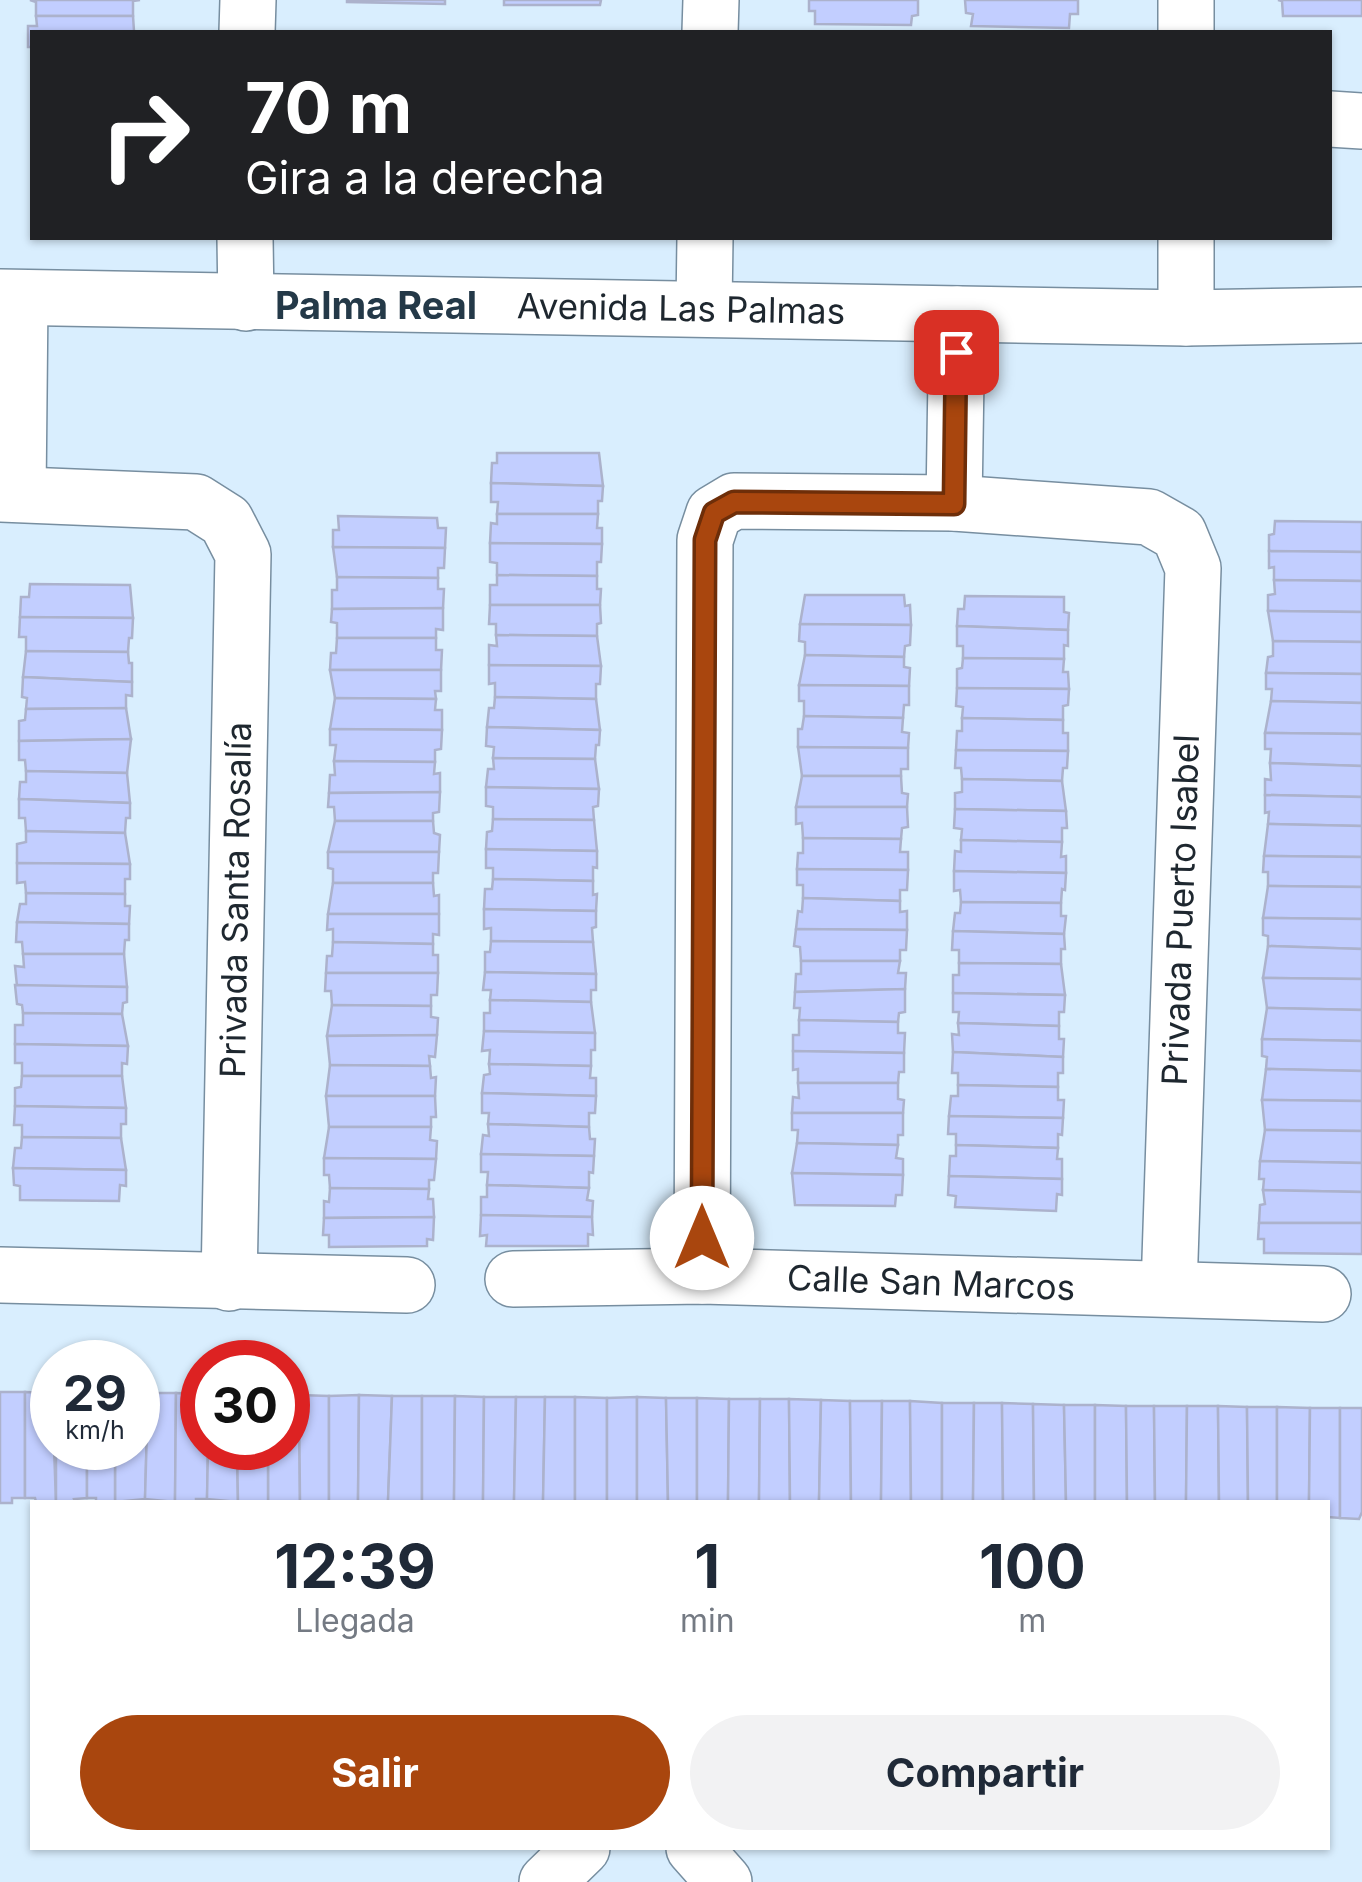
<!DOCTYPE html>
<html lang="es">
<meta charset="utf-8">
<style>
body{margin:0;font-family:Inter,sans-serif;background:#f2f2f3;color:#1f2937;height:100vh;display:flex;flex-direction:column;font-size:38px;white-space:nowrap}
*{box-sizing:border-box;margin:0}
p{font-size:32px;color:#747a83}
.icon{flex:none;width:55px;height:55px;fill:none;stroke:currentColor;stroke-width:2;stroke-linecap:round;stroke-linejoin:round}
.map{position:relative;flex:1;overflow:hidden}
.details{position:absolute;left:30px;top:1500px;width:1300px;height:350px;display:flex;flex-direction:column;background:#fff;border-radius:0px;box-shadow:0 2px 8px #0004}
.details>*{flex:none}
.guide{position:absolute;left:30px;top:30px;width:1302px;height:210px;border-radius:0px;box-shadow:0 2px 8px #0004;background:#202124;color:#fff;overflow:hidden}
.speed{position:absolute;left:30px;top:1340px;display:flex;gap:20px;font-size:50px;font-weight:700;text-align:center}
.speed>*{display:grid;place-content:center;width:130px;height:130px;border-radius:50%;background:#fff;box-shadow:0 2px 8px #0004;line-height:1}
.speed small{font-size:25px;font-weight:400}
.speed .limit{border:15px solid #d22;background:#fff;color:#111}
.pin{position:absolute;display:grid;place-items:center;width:85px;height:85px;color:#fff;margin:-42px;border-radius:20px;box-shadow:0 5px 15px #0006}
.me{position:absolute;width:110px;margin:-55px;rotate:0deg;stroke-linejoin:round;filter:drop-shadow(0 0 8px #0008)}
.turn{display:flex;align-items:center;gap:35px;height:210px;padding:0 50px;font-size:45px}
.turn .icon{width:130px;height:130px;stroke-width:2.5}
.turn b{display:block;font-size:70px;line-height:85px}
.eta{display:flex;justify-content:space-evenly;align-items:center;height:170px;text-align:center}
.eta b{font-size:60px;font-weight:700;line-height:70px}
.cta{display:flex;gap:20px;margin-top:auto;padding:20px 50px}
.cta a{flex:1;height:115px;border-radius:60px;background:#a9460e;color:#fff;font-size:40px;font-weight:700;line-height:115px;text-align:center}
.cta a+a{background:#f2f2f3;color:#1f2937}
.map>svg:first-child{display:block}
</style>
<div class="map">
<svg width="1362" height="1882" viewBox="0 0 1362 1882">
<rect width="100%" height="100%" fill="#d9eefe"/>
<!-- building -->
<g fill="#c2ceff" stroke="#acb2cc" stroke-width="2.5">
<polygon points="30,0 140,0 133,1 133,16 36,16 36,2"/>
<polygon points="347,0 445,0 445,4 347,2"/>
<polygon points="504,0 601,0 600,5 504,5"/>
<polygon points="809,0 918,0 918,15 912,16 911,25 815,24 815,11 809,11"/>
<polygon points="965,0 1078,0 1078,14 1070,14 1069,28 971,26 973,14 966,13"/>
<polygon points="1278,0 1362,0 1362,16 1283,16 1282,1"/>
<polygon points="36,16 133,16 134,31 140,32 32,32 32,47 28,47 28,26 37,26"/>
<polygon points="497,453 599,453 603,486 491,483 492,463 497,463"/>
<polygon points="491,483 603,486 602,501 598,501 598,514 497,514 498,502 491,502"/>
<polygon points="497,514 598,514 597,528 602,528 602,544 490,543 491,523 497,524"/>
<polygon points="338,516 437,518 438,528 446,528 445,548 333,547 333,530 339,530"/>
<polygon points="1275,521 1362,522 1362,552 1269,551 1269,535 1274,534"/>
<polygon points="490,543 602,544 601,562 597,562 597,576 497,575 497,563 490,562"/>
<polygon points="333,547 445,548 444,568 438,568 438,578 337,577"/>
<polygon points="1269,551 1362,552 1362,581 1274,580 1274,567 1269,568"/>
<polygon points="497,575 597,576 597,589 601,589 600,605 490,605 490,585 497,585"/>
<polygon points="337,577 438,578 438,589 444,589 443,608 332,609 332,590 337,590"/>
<polygon points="1274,580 1362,581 1362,612 1268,611 1268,595 1275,594"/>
<polygon points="30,584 130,585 133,618 20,617 21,597 29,597"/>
<polygon points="805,595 904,595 905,606 910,605 911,625 800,624"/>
<polygon points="965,596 1064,597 1064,612 1069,613 1068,630 957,626 958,609 964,609"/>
<polygon points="490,605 600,605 601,623 597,624 597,636 496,635 496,624 489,624"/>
<polygon points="443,608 443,630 436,629 436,638 337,638 337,623 331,622 332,609"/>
<polygon points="1268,611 1362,612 1362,642 1273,641"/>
<polygon points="20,617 133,618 132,638 129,638 128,652 26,651 26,637 19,637"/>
<polygon points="800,624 911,625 910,645 905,646 904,657 805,655 805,642 799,641"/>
<polygon points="957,626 1068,630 1068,646 1064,645 1064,659 963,658 963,646 957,646"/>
<polygon points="496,635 597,636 601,666 489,665 489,645 497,646"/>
<polygon points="337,638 436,638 436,650 442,650 441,670 330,670 331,653 336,653"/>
<polygon points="1273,641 1362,642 1362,674 1266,673 1268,657 1273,656"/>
<polygon points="26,651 128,652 129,663 132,663 132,682 23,677"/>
<polygon points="805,655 904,657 904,667 910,668 909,686 799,685"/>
<polygon points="963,658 1064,659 1063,672 1068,672 1069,689 957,688 957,669 962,668"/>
<polygon points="489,665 601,666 600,684 596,684 596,699 495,697 495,683 489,684"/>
<polygon points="330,670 441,670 441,691 435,691 436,699 335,698"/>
<polygon points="1266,673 1362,674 1362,703 1271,701 1272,689 1266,689"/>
<polygon points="23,677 132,682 132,696 126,695 126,708 26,709 27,698 22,697"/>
<polygon points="799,685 909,686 909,705 904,705 903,718 804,716 804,701 799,701"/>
<polygon points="957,688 1069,689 1068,705 1063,706 1063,720 962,718 963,707 956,706"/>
<polygon points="495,697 596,699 600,730 487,727 489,708 494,708"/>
<polygon points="335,698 436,699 435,710 442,710 442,730 330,729"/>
<polygon points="1271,701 1362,703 1362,734 1265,733"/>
<polygon points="126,708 131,739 19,741 19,721 25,720 26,709"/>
<polygon points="804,716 903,718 902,732 909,733 908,748 798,747 798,729 802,729"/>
<polygon points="962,718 1063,720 1063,733 1068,733 1068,751 956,750 957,731 962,731"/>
<polygon points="487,727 600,730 599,745 596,745 595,759 493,758 494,747 486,746"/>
<polygon points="330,729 442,730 441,749 435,750 435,762 334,761 336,745 330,745"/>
<polygon points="1265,733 1362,734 1362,766 1270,763 1271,749 1265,749"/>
<polygon points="131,739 127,773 26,771 25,760 19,760 19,741"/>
<polygon points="798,747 908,748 908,769 901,769 901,776 802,776"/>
<polygon points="956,750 1068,751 1067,768 1063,768 1062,781 962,779 961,768 955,768"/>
<polygon points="493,758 595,759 599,789 486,787 488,769 494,769"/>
<polygon points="334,761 435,762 434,774 440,773 440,792 329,793 330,775 335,775"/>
<polygon points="1270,763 1362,766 1362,797 1265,795 1265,779 1271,780"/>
<polygon points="26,771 127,773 130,803 19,799 20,782 26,782"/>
<polygon points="802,776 901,776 902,793 908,794 907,807 796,807"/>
<polygon points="962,779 1062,781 1066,811 955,809 955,793 962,792"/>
<polygon points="486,787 599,789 598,806 593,807 594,820 493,819 493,807 486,806"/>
<polygon points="440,792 439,812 433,813 433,821 335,821 334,807 328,807 329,793"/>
<polygon points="1265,795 1362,797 1362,826 1268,824 1269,812 1265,813"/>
<polygon points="19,799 130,803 130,818 126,818 125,833 26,831 25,818 19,818"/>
<polygon points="796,807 907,807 908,827 902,828 901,839 803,838 802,823 796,824"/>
<polygon points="955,809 1066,811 1067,828 1062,828 1062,842 961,840 962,829 954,828"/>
<polygon points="493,819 594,820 597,851 486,849 487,832 492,831"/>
<polygon points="335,821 433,821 434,833 440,835 439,852 328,852"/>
<polygon points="1268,824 1362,826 1362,857 1264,856"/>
<polygon points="26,831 125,833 130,864 17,863 17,844 26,842"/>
<polygon points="803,838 901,839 900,852 908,852 908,870 797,869 798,853 803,853"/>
<polygon points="961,840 1062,842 1061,857 1066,856 1066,873 954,871 955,851 961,852"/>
<polygon points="486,849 597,851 597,868 593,867 593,881 493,879 493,868 486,868"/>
<polygon points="328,852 439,852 438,873 433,873 433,883 333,883 333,869 328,868"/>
<polygon points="1264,856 1362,857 1362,887 1268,886 1268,872 1263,872"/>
<polygon points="17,863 130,864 130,879 125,879 125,894 26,893 25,882 17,883"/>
<polygon points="797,869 908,870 907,890 900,890 900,901 803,898 803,885 797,885"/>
<polygon points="954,871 1066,873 1065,890 1062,889 1061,903 961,902 960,890 954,891"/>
<polygon points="493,879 593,881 593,895 597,894 596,911 484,909 485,889 492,889"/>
<polygon points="333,883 433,883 434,896 439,895 439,914 328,914"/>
<polygon points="1268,886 1362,887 1362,919 1263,918"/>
<polygon points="26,893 125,894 125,906 130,906 129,924 17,922 20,904 26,904"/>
<polygon points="803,898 900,901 900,912 907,911 907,930 796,929 798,911 802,912"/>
<polygon points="961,902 1061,903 1061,916 1066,916 1064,934 953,931 955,913 960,913"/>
<polygon points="484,909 596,911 596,927 592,928 593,942 491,941 491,928 484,929"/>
<polygon points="328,914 439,914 439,935 433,934 433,944 333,942 333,929 327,930"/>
<polygon points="1263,918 1362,919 1362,949 1268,946 1268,936 1263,935"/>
<polygon points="17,922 129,924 129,940 125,940 124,954 23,954 22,942 16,942"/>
<polygon points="796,929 907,930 906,950 900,950 900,961 801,961 800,947 794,946"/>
<polygon points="953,931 1064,934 1065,949 1061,949 1061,964 959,963 959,950 952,950"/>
<polygon points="491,941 593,942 596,974 485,972 485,952 490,952"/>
<polygon points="333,942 433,944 433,955 438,955 438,973 326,973 327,956 332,956"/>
<polygon points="1268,946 1362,949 1362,979 1263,978"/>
<polygon points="23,954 124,954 127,987 17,986 15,966 24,967"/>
<polygon points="801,961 900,961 898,973 906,973 905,989 795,992 796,974 801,974"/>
<polygon points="959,963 1061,964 1065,995 953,993 953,975 959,975"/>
<polygon points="485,972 596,974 596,990 591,990 591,1002 490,1000 491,990 483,990"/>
<polygon points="326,973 438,973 437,995 431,995 431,1006 332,1005 331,991 325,991"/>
<polygon points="1263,978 1362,979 1362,1010 1267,1008"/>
<polygon points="15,985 127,987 127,1002 123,1003 122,1014 23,1013 22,1005 17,1004"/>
<polygon points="905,989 905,1012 899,1013 898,1022 799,1020 800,1008 794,1008 795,992"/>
<polygon points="953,993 1065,995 1064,1012 1059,1012 1059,1026 958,1023 959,1012 953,1012"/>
<polygon points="490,1000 591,1002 595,1033 484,1031 484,1013 490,1013"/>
<polygon points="332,1005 431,1006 431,1017 438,1018 437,1035 327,1036"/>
<polygon points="1267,1008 1362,1010 1362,1041 1262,1039"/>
<polygon points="23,1013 122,1014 128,1046 15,1044 15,1025 23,1025"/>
<polygon points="799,1020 898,1022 898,1033 905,1033 904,1053 793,1051 793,1035 799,1035"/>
<polygon points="958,1023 1059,1026 1059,1039 1064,1039 1063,1057 953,1052 952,1034 959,1035"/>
<polygon points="484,1031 595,1033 595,1050 591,1050 591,1066 489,1064 490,1050 482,1051"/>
<polygon points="437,1035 435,1057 429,1056 430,1066 330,1065 327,1036"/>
<polygon points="1262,1039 1362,1041 1362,1071 1266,1069 1267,1057 1262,1056"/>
<polygon points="15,1044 128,1046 127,1064 122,1063 122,1076 22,1076 22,1063 15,1063"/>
<polygon points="793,1051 904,1053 904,1072 899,1072 898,1083 798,1083 798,1069 793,1070"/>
<polygon points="953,1052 1063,1057 1063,1073 1058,1073 1058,1087 958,1085 958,1073 952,1073"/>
<polygon points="489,1064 591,1066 590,1078 596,1078 596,1096 482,1093 484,1075 490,1074"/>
<polygon points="330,1065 430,1066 431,1078 436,1077 435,1096 326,1096"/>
<polygon points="1266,1069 1362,1071 1362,1101 1262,1100"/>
<polygon points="22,1076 122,1076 126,1108 15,1106 15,1088 21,1087"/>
<polygon points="798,1083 898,1083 898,1099 904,1100 903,1113 792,1113 793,1097 799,1098"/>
<polygon points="958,1085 1058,1087 1058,1100 1064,1100 1063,1118 949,1116 951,1096 958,1096"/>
<polygon points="482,1093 596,1096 595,1113 589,1113 589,1127 488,1124 489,1113 482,1113"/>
<polygon points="326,1096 435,1096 436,1117 431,1117 431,1127 329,1127"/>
<polygon points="1262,1100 1362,1101 1362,1131 1265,1130"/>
<polygon points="15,1106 126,1108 126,1124 121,1124 121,1138 22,1137 22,1125 14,1125"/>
<polygon points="792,1113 903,1113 903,1135 898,1135 898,1145 797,1143 798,1130 792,1130"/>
<polygon points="949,1116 1063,1118 1062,1135 1058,1134 1058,1148 956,1145 956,1134 948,1134"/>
<polygon points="488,1124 589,1127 590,1139 595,1139 594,1156 481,1154 483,1135 489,1136"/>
<polygon points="329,1127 431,1127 430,1140 437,1141 436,1159 324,1158"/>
<polygon points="1265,1130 1362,1131 1362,1163 1260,1161"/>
<polygon points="22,1137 121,1138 126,1170 13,1168 15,1148 21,1148"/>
<polygon points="797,1143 898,1145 896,1158 903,1159 903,1175 792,1173"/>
<polygon points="956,1145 1058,1148 1057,1159 1062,1159 1062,1179 949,1176 950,1156 956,1156"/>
<polygon points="481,1154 594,1156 593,1173 589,1172 589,1188 487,1185 488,1172 481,1172"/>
<polygon points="324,1158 436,1159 434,1180 429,1180 429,1189 330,1188 329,1175 324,1175"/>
<polygon points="1260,1161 1362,1163 1362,1192 1263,1190 1264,1179 1259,1179"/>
<polygon points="13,1168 126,1170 126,1186 120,1185 119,1201 20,1200 20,1186 14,1185"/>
<polygon points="792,1173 903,1175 902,1195 896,1195 895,1206 795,1205"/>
<polygon points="949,1176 1062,1179 1062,1195 1057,1194 1056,1211 955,1207 956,1196 948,1195"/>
<polygon points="487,1185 589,1188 587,1200 593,1201 592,1217 481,1215 481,1197 487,1197"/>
<polygon points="330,1188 429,1189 428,1199 433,1199 434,1217 324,1218 324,1201 329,1202"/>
<polygon points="1263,1190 1362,1192 1362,1223 1259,1223 1260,1205 1265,1204"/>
<polygon points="481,1215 592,1217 593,1235 588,1234 588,1246 486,1246 487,1235 480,1236"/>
<polygon points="434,1217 433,1240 427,1239 427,1246 329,1247 329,1235 323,1235 324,1218"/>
<polygon points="1259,1223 1362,1223 1362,1254 1264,1253 1264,1239 1258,1239"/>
<polygon points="0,1392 25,1392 25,1498 12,1498 12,1503 0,1503"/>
<polygon points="25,1392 52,1393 56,1502 36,1502 35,1498 25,1498"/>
<polygon points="138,1393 148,1393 145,1499 115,1502 115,1448 138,1448"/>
<polygon points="148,1393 176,1393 175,1502 145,1499"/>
<polygon points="176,1393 202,1394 202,1448 208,1448 207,1499 196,1499 196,1502 175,1502"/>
<polygon points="288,1395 299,1395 300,1502 268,1501 268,1448 288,1448"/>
<polygon points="299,1395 329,1396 329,1501 300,1502"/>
<polygon points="359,1395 358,1502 329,1501 329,1396"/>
<polygon points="359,1395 392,1396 388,1501 358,1502"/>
<polygon points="392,1396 422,1396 422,1502 388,1501"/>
<polygon points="422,1396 455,1396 454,1502 422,1502"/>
<polygon points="455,1396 484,1397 483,1502 454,1502"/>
<polygon points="484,1397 516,1397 514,1501 483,1502"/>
<polygon points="516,1397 545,1397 543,1502 514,1501"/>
<polygon points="545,1397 575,1397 575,1501 543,1502"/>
<polygon points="575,1397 607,1398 607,1502 575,1501"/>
<polygon points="637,1397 637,1502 607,1502 607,1398"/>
<polygon points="637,1397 666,1398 668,1502 637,1502"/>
<polygon points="666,1398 697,1398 697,1502 668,1502"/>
<polygon points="697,1398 729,1399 728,1502 697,1502"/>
<polygon points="729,1399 760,1399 759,1502 728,1502"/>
<polygon points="760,1399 789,1399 790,1502 759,1502"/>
<polygon points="789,1399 821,1400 819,1502 790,1502"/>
<polygon points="821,1400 850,1401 851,1502 819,1502"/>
<polygon points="850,1401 882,1401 881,1502 851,1502"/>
<polygon points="882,1401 910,1401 911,1502 881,1502"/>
<polygon points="910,1401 942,1403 942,1502 911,1502"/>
<polygon points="942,1403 974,1403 973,1502 942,1502"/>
<polygon points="974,1403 1002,1403 1003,1502 973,1502"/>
<polygon points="1002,1403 1033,1404 1034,1502 1003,1502"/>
<polygon points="1033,1404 1064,1405 1066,1502 1034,1502"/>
<polygon points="1064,1405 1095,1405 1095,1502 1066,1502"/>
<polygon points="1095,1405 1126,1406 1127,1502 1095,1502"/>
<polygon points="1126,1406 1154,1406 1155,1502 1127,1502"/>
<polygon points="1154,1406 1187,1406 1186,1502 1155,1502"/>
<polygon points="1187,1406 1218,1406 1219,1502 1186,1502"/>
<polygon points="1218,1406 1247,1407 1248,1502 1219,1502"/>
<polygon points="1247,1407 1277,1407 1277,1502 1248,1502"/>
<polygon points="1277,1407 1310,1408 1309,1502 1277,1502"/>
<polygon points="1310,1408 1340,1408 1340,1518 1328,1517 1328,1502 1309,1502"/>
<polygon points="1340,1408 1362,1408 1362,1512 1359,1519 1340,1518"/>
<polygon points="56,1448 87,1448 87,1498 74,1499 75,1502 56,1502"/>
<polygon points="87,1448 115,1448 115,1502 96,1502 96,1498 87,1498"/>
<polygon points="208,1448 237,1448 238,1502 207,1499"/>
<polygon points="237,1448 268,1448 268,1501 238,1502"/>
</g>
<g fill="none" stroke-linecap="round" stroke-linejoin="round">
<defs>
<g id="street">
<polyline points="247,32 248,0"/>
<polyline points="710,32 711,0"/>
<polyline points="1186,32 1186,0"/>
<polyline points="1330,119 1362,121"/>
<polyline points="245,238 246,303"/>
<polyline points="1186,238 1186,318"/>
<polyline points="704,307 705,238"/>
<polyline points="0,494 196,502 226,521 243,554 229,1283"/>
<polyline points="18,494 20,298"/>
<polyline points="954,503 957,314"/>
<polyline points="0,1275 407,1285"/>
<polyline points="702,1276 705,540 714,513 734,501 954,503 1149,517 1179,534 1193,568 1169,1289"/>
<polyline points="513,1279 702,1276 1323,1294"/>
<polyline points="694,1848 724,1882"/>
<polyline points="547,1882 582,1848"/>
</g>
<polyline id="secondary" points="0,297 1186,318 1362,315"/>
</defs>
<!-- street casing -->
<use href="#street" stroke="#778ea0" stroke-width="58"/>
<!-- secondary casing -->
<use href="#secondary" stroke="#778ea0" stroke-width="58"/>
<!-- street -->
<use href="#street" stroke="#fff" stroke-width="55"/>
<!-- secondary -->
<use href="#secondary" stroke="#fff" stroke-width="55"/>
</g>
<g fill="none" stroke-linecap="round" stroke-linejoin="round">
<defs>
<polyline id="route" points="702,1238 705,540 714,513 734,502 954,504 956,352"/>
</defs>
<!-- route casing -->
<use href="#route" stroke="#6e2e09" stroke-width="25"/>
<!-- route -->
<use href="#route" stroke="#a9460e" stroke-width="18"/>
</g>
<g text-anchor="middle" stroke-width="8" stroke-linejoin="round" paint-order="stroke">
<!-- street labels -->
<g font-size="35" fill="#1e272f" stroke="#fff">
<text transform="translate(681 309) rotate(1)" y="12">Avenida Las Palmas</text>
<text transform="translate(236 900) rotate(-89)" y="12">Privada Santa Rosalía</text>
<text transform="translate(1181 910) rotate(-88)" y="12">Privada Puerto Isabel</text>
<text transform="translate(931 1283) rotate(2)" y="12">Calle San Marcos</text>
</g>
<!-- neighbourhood labels -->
<g font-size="38" font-weight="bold" fill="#243948" stroke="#fff">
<text x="376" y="319">Palma Real</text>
</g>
</g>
</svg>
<div class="speed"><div>29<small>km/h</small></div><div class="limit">30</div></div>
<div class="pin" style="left:956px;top:352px;background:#d93025"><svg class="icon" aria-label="arrive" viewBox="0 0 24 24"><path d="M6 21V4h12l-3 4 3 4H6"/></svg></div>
<svg class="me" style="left:702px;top:1238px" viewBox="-20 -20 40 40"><circle r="19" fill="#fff"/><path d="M0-13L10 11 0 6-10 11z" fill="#a9460e"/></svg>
<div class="guide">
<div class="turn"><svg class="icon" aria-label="right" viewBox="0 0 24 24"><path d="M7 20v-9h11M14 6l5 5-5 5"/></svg><div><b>70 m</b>Gira a la derecha</div></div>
</div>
<section class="details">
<div class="eta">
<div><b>12:39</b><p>Llegada</p></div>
<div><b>1</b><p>min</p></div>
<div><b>100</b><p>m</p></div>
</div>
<div class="cta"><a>Salir</a><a>Compartir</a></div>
</section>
</div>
